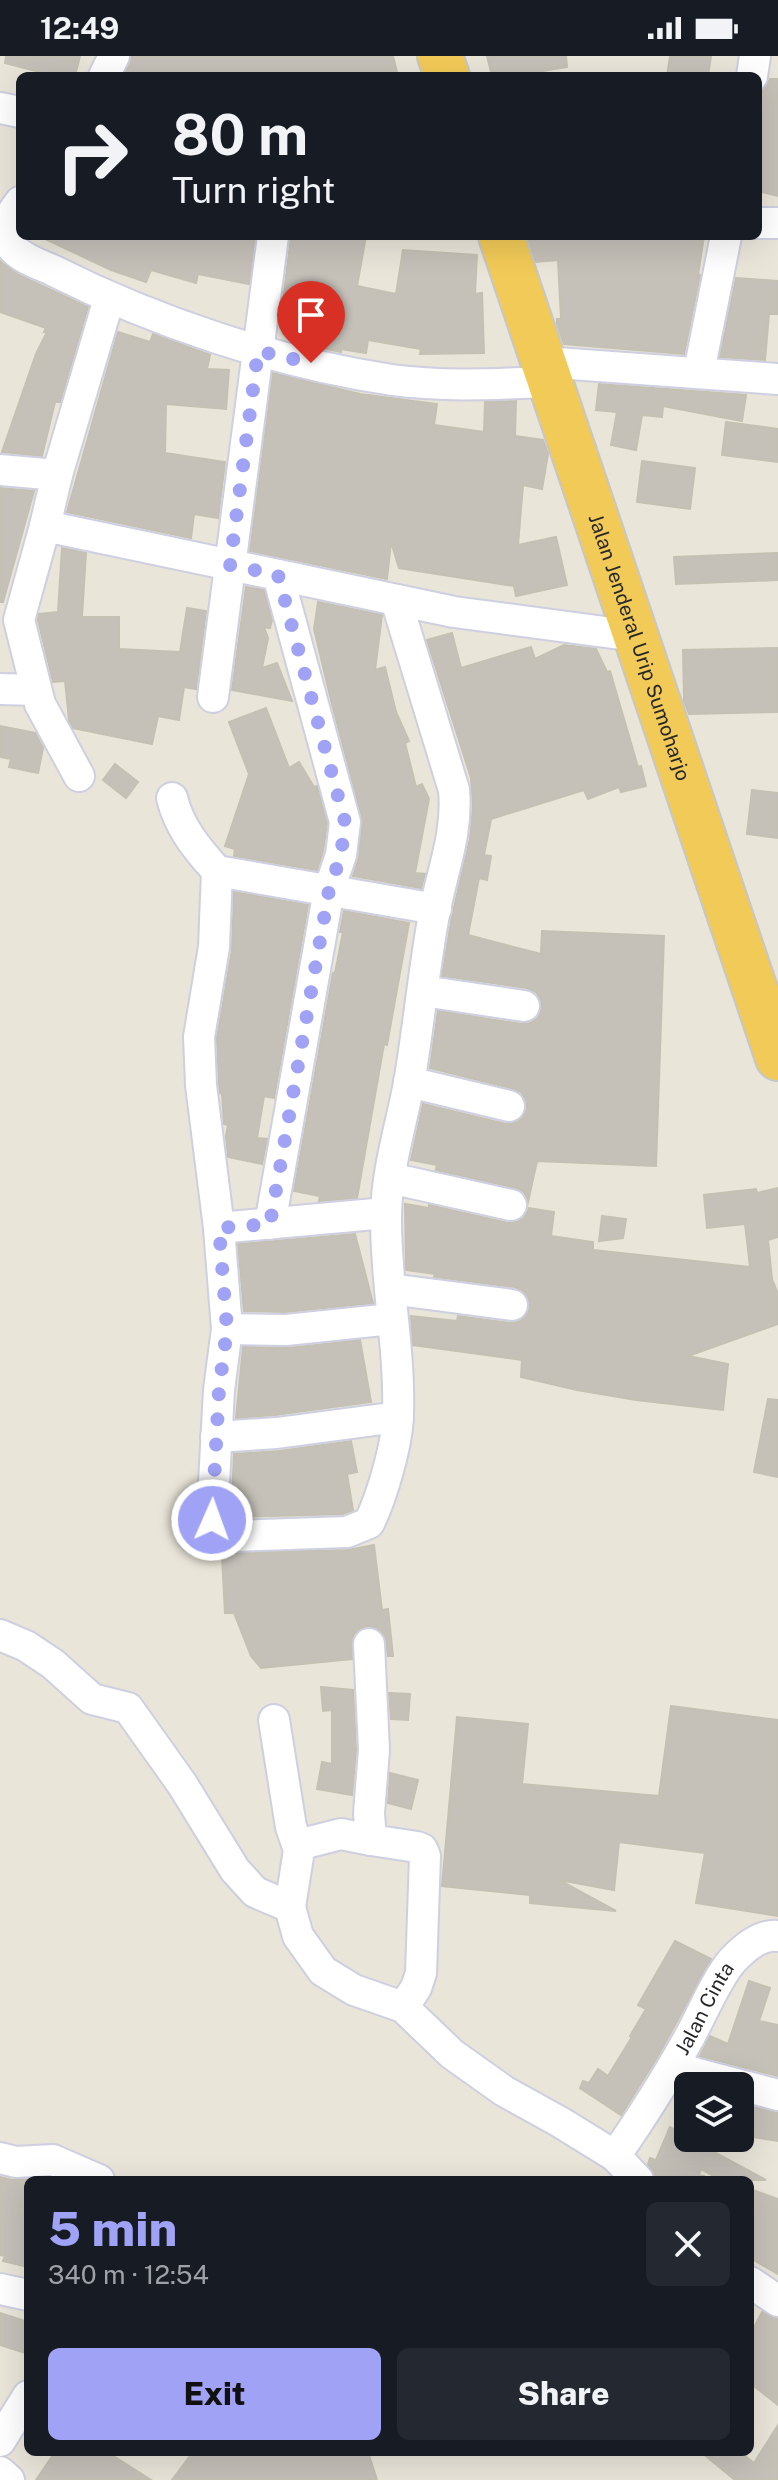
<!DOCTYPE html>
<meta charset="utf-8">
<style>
body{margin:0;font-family:"Public Sans",sans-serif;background:#242831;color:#f1f3f6;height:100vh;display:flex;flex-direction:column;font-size:30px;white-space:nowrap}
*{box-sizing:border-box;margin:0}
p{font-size:26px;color:#9ea1a6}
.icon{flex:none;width:44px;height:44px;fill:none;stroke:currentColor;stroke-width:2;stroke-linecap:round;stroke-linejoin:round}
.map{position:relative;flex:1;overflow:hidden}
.drawer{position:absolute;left:24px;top:2120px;width:730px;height:280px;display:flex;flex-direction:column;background:#171b24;border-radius:12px;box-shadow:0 8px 32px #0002}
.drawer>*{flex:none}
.hud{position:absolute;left:16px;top:16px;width:746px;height:168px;border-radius:12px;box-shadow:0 8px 32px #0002;background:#171b24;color:#f1f3f6;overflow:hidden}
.buttons{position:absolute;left:674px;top:2016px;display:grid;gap:16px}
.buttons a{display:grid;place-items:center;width:80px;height:80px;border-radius:12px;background:#171b24;box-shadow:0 8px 32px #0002;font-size:40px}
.pin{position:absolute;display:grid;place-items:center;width:68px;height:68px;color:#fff;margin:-82px -34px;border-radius:50% 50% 50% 0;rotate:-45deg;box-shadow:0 0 8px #0007}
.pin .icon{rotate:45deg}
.me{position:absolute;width:88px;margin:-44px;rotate:2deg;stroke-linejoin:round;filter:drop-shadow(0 0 6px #0008)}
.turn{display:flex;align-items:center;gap:28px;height:168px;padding:0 24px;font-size:36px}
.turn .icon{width:104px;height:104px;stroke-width:2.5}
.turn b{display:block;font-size:56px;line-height:68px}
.round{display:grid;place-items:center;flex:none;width:84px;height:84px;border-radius:12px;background:#242831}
.headline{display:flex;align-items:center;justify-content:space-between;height:136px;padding:0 24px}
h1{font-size:48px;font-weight:800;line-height:60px;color:#a0a3f5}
.primary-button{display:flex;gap:16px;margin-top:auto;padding:16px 24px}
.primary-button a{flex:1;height:92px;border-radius:12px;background:#a0a3f5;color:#111;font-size:32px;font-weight:800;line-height:92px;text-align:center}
.primary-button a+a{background:#242831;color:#f1f3f6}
.status{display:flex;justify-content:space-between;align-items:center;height:56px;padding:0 40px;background:#171b24;direction:ltr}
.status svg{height:22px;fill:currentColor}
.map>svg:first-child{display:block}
</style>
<div class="status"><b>12:49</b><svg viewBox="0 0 49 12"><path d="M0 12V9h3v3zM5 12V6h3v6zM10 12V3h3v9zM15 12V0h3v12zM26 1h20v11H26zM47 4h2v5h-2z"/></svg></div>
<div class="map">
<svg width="778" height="2424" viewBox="0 0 778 2424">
<rect width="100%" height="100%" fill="#e9e5d9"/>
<!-- building -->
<g fill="#c5c1b9" stroke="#c4c1b3" stroke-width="2">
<polygon points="6,0 80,0 75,20 55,20 5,7"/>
<polygon points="132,0 393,0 398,20 124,20"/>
<polygon points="487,0 566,0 567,11 514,20 492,20"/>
<polygon points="670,0 711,0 708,20 667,20"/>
<polygon points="770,23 778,23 778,140 758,135 758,79 762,34"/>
<polygon points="39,180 255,180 249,228 198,218 196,227 151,214 146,226 111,214"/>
<polygon points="291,180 366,180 357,230 396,238 403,194 477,199 475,238 482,237 484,297 420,298 421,293 368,284 366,297 341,293 341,296 302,288 306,258 282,254"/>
<polygon points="542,180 704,180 698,219 700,219 684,298 564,288 557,268 557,263 561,263 558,204 536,206 529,185 529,181"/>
<polygon points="0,205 19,219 88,251 60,346 55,346 42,400 2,396 36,298 47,276 44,276 46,272 0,256"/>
<polygon points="736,222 778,225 777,258 769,258 765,304 720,301"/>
<polygon points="118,276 150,286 153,278 210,299 207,313 229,314 226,353 166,348 165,397 225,406 218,462 194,458 191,482 67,456"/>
<polygon points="273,317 360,338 437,348 434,369 484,376 485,346 516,345 515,380 543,384 548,398 542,433 523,429 518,489 556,481 567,529 516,540 514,530 399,512 391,486 387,523 250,495"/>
<polygon points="599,328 746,339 742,365 663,350 662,361 642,359 636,394 611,389 617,356 596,354"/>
<polygon points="726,366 778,373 778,406 722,399"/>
<polygon points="642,405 695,412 690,453 637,446"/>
<polygon points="0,432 34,435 3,546 0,546"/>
<polygon points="62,492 86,497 82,561 119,561 119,593 180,596 187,552 206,555 196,633 184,631 179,664 158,660 152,688 73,672 69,664 65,625 53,626 38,564 39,558 58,556"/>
<polygon points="778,497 778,524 676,528 674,501"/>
<polygon points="246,531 264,534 272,564 270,572 264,571 268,582 262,612 277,607 292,645 232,634"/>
<polygon points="318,546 382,559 375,614 385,611 396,656 409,685 405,687 416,731 422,728 429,743 415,817 425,818 421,832 353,820 359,801 362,762 331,644 314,573"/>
<polygon points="452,577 461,612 531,591 535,603 564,589 596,593 607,616 610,615 638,711 641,710 646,730 621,736 619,731 588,743 584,734 491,763 484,799 491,800 487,824 479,822 468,879 541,898 542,875 664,880 656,1110 537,1105 528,1146 524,1136 516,1132 436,1114 437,1109 411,1104 423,1048 506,1068 513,1067 521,1063 527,1053 526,1044 521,1036 514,1033 430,1012 438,955 522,968 530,967 538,962 542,952 541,944 536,936 527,932 442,920 452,860 470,783 473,750 471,722 427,584"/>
<polygon points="778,592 778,656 689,658 684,645 683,594"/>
<polygon points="266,652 289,712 299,706 314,731 317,730 327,767 323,795 317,814 234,800 235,793 225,790 249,718 229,666"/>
<polygon points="0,670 35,677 43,692 38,717 9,711 11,703 0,701"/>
<polygon points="115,708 138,726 126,742 103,724"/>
<polygon points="752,734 778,737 778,782 747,778"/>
<polygon points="234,836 308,849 274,1042 264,1040 257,1082 267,1083 262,1108 228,1101 226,1080 228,1069 224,1068 222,1038 220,1037 219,1028 217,982 232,894"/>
<polygon points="344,855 409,867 387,989 384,988 357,1142 319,1145 320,1140 294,1135 333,917 335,917 343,876 340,876"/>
<polygon points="778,1132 778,1181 768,1184 772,1223 778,1238 778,1268 688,1300 728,1308 723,1354 636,1344 577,1334 521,1321 522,1304 413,1289 411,1260 457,1265 458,1260 510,1267 520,1265 526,1260 530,1251 528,1241 522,1234 515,1231 434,1221 435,1218 406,1214 405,1148 429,1152 429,1149 508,1167 517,1166 524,1162 529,1152 554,1156 551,1180 593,1186 593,1194 750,1211 745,1168 707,1172 704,1139 756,1133 757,1137"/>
<polygon points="602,1160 626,1163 623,1182 599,1185"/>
<polygon points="355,1178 373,1247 285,1256 244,1255 238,1188"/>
<polygon points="360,1284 371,1346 275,1359 236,1362 243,1291 288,1292"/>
<polygon points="768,1343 778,1344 778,1421 754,1416"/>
<polygon points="351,1385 357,1416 347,1418 353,1454 343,1458 231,1461 234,1398 279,1395"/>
<polygon points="374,1489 382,1554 388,1553 393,1600 388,1600 384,1578 377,1572 367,1570 359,1573 353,1580 352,1603 261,1612 251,1600 234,1557 225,1557 222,1501 226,1501 226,1497 348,1494"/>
<polygon points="321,1631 353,1634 356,1694 352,1739 317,1733 322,1706 332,1708 332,1654 323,1655"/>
<polygon points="389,1637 410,1638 408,1664 391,1663"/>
<polygon points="671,1650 778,1664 778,1860 696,1847 705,1797 619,1786 614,1834 559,1824 616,1855 530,1847 530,1839 442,1830 457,1661 528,1668 522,1728 659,1740"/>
<polygon points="390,1717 418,1724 411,1753 388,1747"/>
<polygon points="675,1885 711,1903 658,2000 621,2059 580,2032 583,2025 589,2027 598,2013 608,2020 632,1981 630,1980 646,1953 638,1949"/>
<polygon points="749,1925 770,1932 759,1965 778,1969 778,2020 700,2000 710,1980 728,1988"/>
<polygon points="743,2049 778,2056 778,2085 740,2079"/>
<polygon points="670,2071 688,2082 766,2124 721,2124 701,2113 699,2119 704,2120 703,2124 656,2124 655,2119 648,2108 650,2102 656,2104"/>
<polygon points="0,2121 12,2124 28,2123 28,2211 3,2205 5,2200 0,2199"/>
<polygon points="750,2133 778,2143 778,2218 750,2202"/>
<polygon points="762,2256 778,2263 778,2349 750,2327 750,2279"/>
<polygon points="0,2257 28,2266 28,2298 0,2289"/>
<polygon points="778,2369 778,2424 735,2424 701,2396 740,2396 754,2407"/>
<polygon points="55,2396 107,2396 151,2424 36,2424"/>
<polygon points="193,2396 368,2396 377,2424 172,2424"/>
</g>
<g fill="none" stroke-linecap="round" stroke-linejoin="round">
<defs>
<g id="minor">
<polyline points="104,20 114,0"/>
<polyline points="752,20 755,0"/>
<polyline points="0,52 20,56"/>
<path d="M20,146C12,156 3,171 8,184C13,200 39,208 52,214C155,266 277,307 392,324C444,331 497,328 550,326"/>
<polyline points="758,167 778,167"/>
<polyline points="543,306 778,323"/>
<polyline points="699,316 726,180"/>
<polyline points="0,414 57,419 45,470 454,556 635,580"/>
<polyline points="57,419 109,243"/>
<polyline points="45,470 19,564 40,648 79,720"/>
<polyline points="0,633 36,634"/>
<polyline points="213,641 273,180"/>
<path d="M172,742C179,771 197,793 217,815L214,891L199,981L201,1029L219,1172L227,1273L219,1334L212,1464L220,1477L233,1480L347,1476L369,1467C382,1441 398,1386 398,1357C400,1290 385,1224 386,1158C387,1113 401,1070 409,1027C419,969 424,910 435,853C443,813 458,776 454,734L396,544"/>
<polyline points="217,815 436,853"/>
<polyline points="423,935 524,950"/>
<polyline points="409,1026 509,1050"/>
<polyline points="390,1122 511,1149"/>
<polyline points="270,1168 329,834 341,799 345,766 278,519"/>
<polyline points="219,1172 386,1157"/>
<polyline points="390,1233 512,1249"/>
<polyline points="227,1273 286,1274 392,1263"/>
<polyline points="216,1381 277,1377 398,1361"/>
<polyline points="0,1579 26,1590 53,1608 92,1643 128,1652 182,1728 235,1814 255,1836 290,1851"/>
<polyline points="369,1588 374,1694 369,1757 371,1784 417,1791 422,1793 425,1800 421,1917 416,1932 403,1951"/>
<polyline points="274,1664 291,1771 299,1794 290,1851 298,1880 323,1915 354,1934 403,1951 452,1998 504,2035 560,2066 615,2100"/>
<polyline points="298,1789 341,1778 371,1784"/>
<polyline points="674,2008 694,2017 778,2039"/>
<polyline points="0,2102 16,2106 53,2104 99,2124"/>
<path id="s1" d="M638,2124L615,2100C642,2061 667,2022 690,1980C701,1960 717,1922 732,1905C743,1893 760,1878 778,1880"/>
<polyline points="750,2226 778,2245"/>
<polyline points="0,2233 28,2239"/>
<polyline points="0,2385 28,2340"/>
<polyline points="0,2416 9,2424"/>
</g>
<g id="trunk">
<polyline points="440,0 447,20"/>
<path id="s2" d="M501,180L778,1002"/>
</g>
</defs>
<!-- minor casing -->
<use href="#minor" stroke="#cecfe0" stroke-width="34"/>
<!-- trunk casing -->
<use href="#trunk" stroke="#c7c7c7" stroke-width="48"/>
<!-- minor -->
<use href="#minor" stroke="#fff" stroke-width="30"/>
<!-- trunk -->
<use href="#trunk" stroke="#f2ca58" stroke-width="44"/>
</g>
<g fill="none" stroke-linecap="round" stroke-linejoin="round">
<!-- route -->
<polyline stroke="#a0a3f5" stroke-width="14" stroke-dasharray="0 25.2" points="212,1464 219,1334 227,1273 219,1172 270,1168 329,834 341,799 345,766 278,519 230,509 258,295 311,307"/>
</g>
<g text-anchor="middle" stroke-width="6" stroke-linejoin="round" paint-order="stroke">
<!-- street labels -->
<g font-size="20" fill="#272727" stroke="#fff">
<text dy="7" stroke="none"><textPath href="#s2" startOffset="434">Jalan Jenderal Urip Sumoharjo</textPath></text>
<text dy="7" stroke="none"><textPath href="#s1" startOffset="206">Jalan Cinta</textPath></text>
</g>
</g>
</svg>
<div class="buttons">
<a><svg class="icon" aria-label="layers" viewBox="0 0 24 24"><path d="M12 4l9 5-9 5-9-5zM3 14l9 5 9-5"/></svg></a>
</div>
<div class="pin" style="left:311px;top:307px;background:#d93025"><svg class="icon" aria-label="arrive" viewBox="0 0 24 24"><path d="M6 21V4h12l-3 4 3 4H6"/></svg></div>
<svg class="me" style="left:212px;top:1464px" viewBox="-20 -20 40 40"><circle r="17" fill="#a0a3f5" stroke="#fff" stroke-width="3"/><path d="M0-11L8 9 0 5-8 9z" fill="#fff"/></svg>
<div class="hud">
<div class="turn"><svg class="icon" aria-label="right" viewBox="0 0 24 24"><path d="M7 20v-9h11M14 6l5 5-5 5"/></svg><div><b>80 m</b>Turn right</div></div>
</div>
<section class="drawer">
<div class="headline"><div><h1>5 min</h1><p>340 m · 12:54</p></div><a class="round"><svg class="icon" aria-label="close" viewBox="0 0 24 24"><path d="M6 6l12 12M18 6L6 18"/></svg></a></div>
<div class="primary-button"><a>Exit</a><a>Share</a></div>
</section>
</div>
